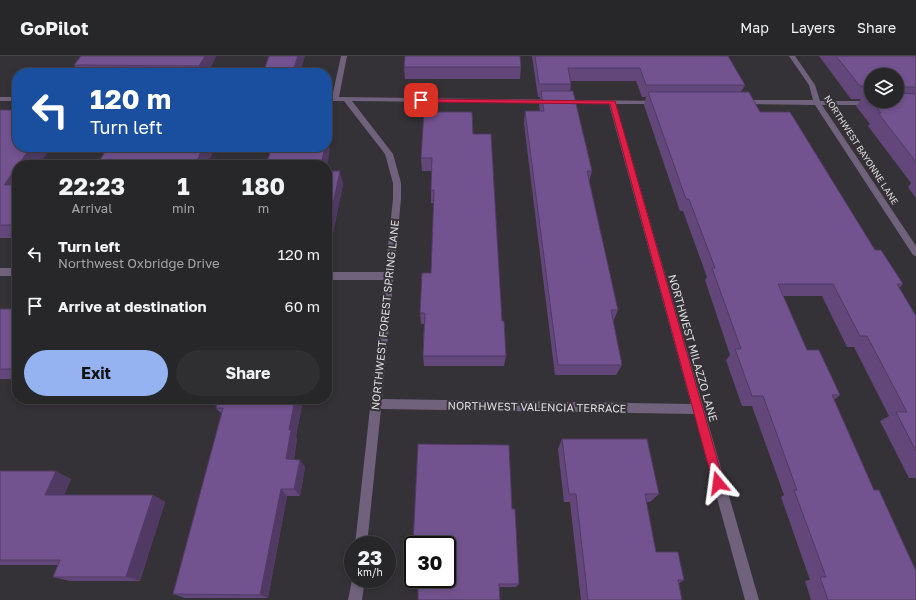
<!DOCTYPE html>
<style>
body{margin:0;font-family:"Golos Text",sans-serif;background:#2f2e30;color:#f1f3f6;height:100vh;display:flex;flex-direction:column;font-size:15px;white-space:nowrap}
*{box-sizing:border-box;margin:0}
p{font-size:13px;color:#a4a5a8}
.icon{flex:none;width:22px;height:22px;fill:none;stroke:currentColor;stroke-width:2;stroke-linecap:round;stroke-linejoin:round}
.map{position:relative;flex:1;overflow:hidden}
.panel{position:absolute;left:12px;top:104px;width:320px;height:244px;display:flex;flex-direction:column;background:#272628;border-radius:16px;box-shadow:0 2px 6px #0003,0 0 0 1px #434345}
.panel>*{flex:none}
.guide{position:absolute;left:12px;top:12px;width:320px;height:84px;border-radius:16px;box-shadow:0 2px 6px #0003,0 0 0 1px #434345;background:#1a4fa0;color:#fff;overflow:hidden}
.buttons{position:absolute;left:864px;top:12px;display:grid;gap:8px}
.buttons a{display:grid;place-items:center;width:40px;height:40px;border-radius:50%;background:#272628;box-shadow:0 2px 6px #0003,0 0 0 1px #434345;font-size:20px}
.speed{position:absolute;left:344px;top:480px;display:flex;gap:8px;font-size:20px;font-weight:700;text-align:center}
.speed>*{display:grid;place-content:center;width:52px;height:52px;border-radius:50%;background:#272628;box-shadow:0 2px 6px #0003,0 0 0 1px #434345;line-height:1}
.speed small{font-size:10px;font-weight:400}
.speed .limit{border:2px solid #111;border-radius:6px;background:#fff;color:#111}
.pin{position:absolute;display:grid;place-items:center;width:34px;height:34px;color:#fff;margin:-17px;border-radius:8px;box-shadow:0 2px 6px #0006}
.me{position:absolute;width:44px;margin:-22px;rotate:344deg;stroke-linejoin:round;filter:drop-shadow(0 0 3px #0008)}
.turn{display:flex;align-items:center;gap:14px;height:84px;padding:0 12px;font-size:18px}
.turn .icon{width:52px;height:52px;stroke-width:2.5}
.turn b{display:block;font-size:28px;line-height:34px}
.eta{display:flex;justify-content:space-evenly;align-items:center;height:68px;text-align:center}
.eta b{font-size:24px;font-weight:700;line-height:28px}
.action{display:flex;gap:8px;margin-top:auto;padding:8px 12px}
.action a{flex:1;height:46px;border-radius:24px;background:#95b2f1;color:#111;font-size:16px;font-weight:700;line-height:46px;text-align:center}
.action a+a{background:#2f2e30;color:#f1f3f6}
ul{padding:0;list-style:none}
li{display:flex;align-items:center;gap:12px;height:52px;padding:0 12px}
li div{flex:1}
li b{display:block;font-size:15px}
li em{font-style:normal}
header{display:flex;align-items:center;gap:24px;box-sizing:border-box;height:56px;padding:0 20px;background:#272628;border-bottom:1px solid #434345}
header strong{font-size:19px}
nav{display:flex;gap:22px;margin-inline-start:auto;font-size:14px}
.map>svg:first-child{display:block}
</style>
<header>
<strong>GoPilot</strong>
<nav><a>Map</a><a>Layers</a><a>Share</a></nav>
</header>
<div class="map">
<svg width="916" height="544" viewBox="0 0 916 544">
<rect width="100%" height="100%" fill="#343236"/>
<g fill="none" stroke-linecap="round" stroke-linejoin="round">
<!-- minor -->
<g fill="#70627d" fill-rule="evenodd">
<path d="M341,0H347L339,41L659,45L661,46L657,48H616L759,544H745L694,358L381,353L367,489H355L384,224H327V216H385L393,143V127L385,98L344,45H327V41H332ZM352,45L609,48L691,348L382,343L401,143V127L393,98Z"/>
<polygon points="789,0 795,0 815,29 820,45 871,45 875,47 871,49 822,49 916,190 916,200 913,199 815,49 741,48 737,46 741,44 813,44 809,29"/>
<rect x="0" y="41" width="17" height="4"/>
<rect x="0" y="212" width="17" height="8"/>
<polygon points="353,519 353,523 365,523 362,544 348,544"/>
</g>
</g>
<!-- wall -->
<g fill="#63477b" fill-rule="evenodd">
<polygon points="81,0 216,0 208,17 79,17 74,9"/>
<polygon points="532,0 728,0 745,29 741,36 760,56 875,194 903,228 899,232 916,260 916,422 909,422 880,365 889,360 854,291 847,291 822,240 783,240 807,294 840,339 834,344 916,544 811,544 805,525 810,524 781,441 784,439 752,350 742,350 726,304 730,299 705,224 707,221 683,155 680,155 644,49 646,41 642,41 636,25 571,25 571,28 570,35 592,115 589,125 618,254 613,266 622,309 616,319 555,319 524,68 525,55 540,55 539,48 540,41 538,41"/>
<path d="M819,0H916V142L908,131L911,127L868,70L870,68L856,50L861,43H851ZM871,19H897V45H871Z"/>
<polygon points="404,11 521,11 520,23 405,23"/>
<polygon points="0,54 17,91 215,91 207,109 97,109 105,96 48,96 38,109 17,109 17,182 0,182"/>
<polygon points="473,78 502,265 506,300 504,310 424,310 423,300 424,268 421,268 420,257 431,217 434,147 431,147 431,134 432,115 422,115 421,102"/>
<polygon points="327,115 343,128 330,191 327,191"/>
<rect x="0" y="253" width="17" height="70"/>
<polygon points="218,343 303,343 296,380 297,383 294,403 305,411 300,440 287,440 268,542 185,542 173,538 222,358 216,352"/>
<polygon points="562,383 659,438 650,446 646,446 656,496 684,524 679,527 682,544 581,544 570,446 564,446 558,393"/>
<polygon points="0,415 71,423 64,439 153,439 165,446 140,525 70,525 53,521 58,509 0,509"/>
<polygon points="512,453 519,528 516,531 413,531 411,528"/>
</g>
<!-- shaded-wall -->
<g fill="#503a64">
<polygon points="205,0 216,0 208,17 203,17 199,10"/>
<polygon points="298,0 305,0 300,17 292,17"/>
<polygon points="327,82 330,94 327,109 321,109 325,91 327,91"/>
<polygon points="31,91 44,91 48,96 38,109 18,109"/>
<polygon points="203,91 215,91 207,109 195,109"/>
<polygon points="17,111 17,139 4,129"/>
<polygon points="340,115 343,128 330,191 327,181 327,177"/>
<polygon points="295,343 303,343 296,380 297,383 292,411 286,403 289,374"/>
<polygon points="300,404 305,411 300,440 294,433"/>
<polygon points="56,415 71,423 61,446 45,439"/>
<polygon points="281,433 287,440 268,542 260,539"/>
<polygon points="153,439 165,446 140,525 126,521"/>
</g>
<!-- building -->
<g fill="#73538f" stroke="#503a64" fill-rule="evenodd">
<polygon points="81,0 205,0 199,10 74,9"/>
<polygon points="269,0 298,0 292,17 263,17"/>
<polygon points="405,0 520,0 521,11 404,11"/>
<polygon points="535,0 728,0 745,29 646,29 640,12 568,12 571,28 539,28"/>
<polygon points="836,0 916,0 916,31 897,31 897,19 871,19 871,30 860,30"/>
<polygon points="541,35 573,35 592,115 587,115 618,254 611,254 622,309 558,309 525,55 544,55"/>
<polygon points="648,36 749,36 760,56 790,56 875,194 881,194 903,228 897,228 916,260 916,395 896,356 907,356 867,280 860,280 833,228 778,228 807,294 819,294 840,339 832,339 874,434 879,434 916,515 916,544 828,544 820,521 826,521 794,434 797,434 763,340 752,340 735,293 741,293 712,212 715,212 689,143 686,143"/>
<polygon points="865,37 871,37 871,44"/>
<polygon points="897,37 916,38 916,106 878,57 881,57 872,45 897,45"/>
<polygon points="0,54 17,54 17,55 16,57 17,57 17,91 31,91 18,109 17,109 17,111 4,129 17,129 17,169 0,169"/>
<polygon points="424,56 472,56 473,78 491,78 502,265 504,265 506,300 423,300 425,257 420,257 422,217 431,217 434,134 431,134 432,102 421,102"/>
<polygon points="108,91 203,91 195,109 97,109"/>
<polygon points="272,91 325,91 321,109 266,109"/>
<polygon points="327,115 340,115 327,177"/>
<rect x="0" y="253" width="17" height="60"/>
<polygon points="218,343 295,343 289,374 291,374 286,403 300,404 294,433 281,433 260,539 173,538 223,352 216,352"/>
<polygon points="562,383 647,383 659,438 645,438 656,496 678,496 684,524 678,524 682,544 588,544 576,438 569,438"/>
<path d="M418,388L509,389L512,453H515L519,528H499L500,544H418V528H411ZM413,489H447V523H413Z"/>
<polygon points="0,415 56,415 45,439 153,439 126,521 53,521 60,504 0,504"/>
</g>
<!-- route -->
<polygon fill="#e11d48" stroke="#92132f" points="419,43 615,45 724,427 722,430 718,432 714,430 713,427 610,48 421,46 419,45"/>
<g text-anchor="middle" stroke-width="4" stroke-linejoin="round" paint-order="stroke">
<!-- far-street labels -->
<g font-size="9" fill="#dfdee0" stroke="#343236">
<text transform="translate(861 94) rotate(57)" y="3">NORTHWEST BAYONNE LANE</text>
</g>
<!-- street labels -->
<g font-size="11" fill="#dfdee0" stroke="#343236">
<text transform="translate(385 259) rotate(-84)" y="4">NORTHWEST FOREST SPRING LANE</text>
<text transform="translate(693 292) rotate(74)" y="4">NORTHWEST MILAZZO LANE</text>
<text transform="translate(537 351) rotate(1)" y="4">NORTHWEST VALENCIA TERRACE</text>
</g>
</g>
</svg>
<div class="buttons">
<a><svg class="icon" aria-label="layers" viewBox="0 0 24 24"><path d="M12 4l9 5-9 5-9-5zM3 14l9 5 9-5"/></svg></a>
</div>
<div class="speed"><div>23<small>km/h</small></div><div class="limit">30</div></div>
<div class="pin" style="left:421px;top:44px;background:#d93025"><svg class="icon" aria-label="arrive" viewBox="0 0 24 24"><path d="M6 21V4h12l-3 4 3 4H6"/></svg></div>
<svg class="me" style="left:718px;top:427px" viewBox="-20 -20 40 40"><path d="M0-17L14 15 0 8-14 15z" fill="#e11d48" stroke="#fff" stroke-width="4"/></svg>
<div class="guide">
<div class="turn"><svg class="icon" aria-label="left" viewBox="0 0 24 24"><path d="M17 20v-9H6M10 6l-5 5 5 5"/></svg><div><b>120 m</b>Turn left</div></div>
</div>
<section class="panel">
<div class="eta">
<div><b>22:23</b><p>Arrival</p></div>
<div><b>1</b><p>min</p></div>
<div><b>180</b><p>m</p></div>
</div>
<ul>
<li><svg class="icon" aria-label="left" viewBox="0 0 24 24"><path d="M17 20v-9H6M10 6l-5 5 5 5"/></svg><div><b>Turn left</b><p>Northwest Oxbridge Drive</p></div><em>120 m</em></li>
<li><svg class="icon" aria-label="arrive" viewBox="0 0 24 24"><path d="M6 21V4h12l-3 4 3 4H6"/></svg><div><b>Arrive at destination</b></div><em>60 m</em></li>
</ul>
<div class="action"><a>Exit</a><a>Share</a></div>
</section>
</div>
